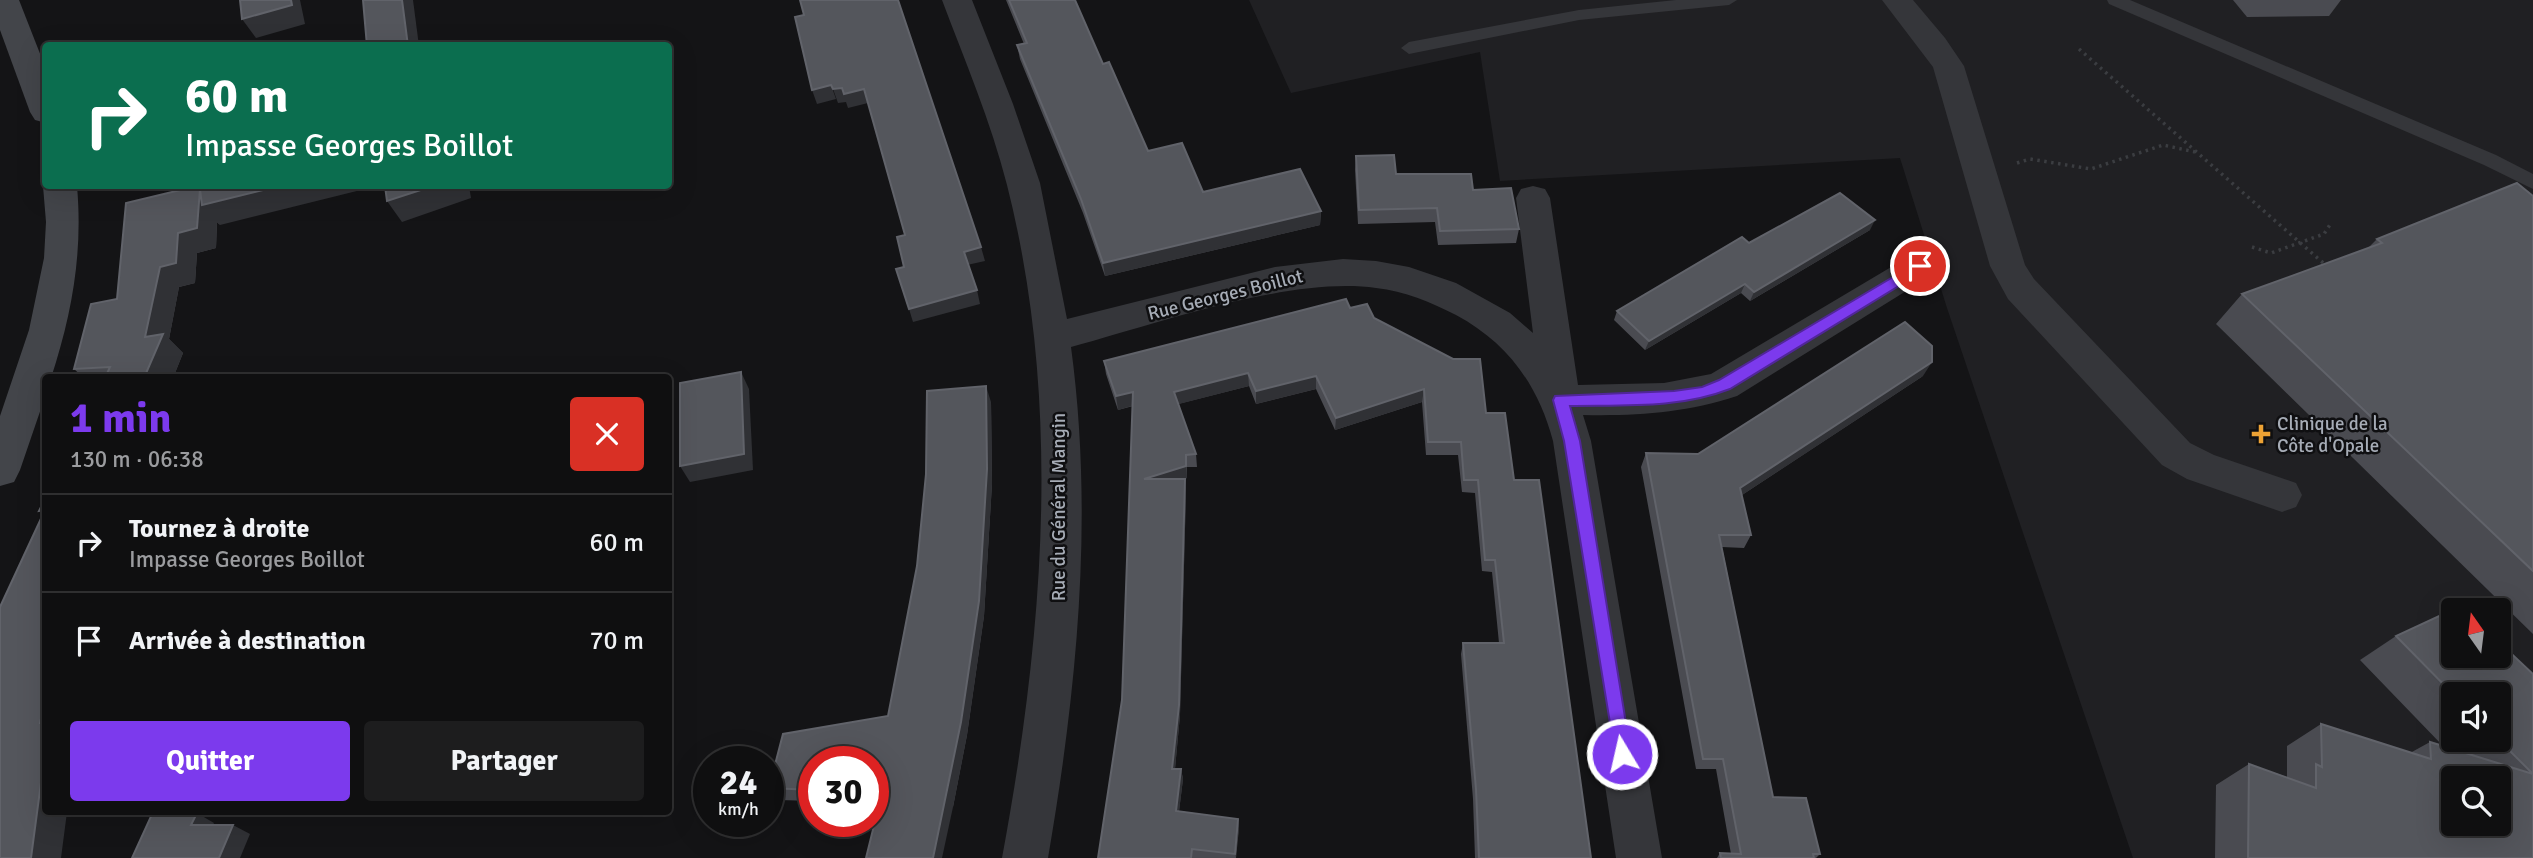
<!DOCTYPE html>
<html lang="fr">
<meta charset="utf-8">
<style>
body{margin:0;font-family:Signika,sans-serif;background:#1d1d1e;color:#f1f3f6;height:100vh;display:flex;flex-direction:column;font-size:26px;white-space:nowrap}
*{box-sizing:border-box;margin:0}
p{font-size:23px;color:#9b9c9f}
.icon{flex:none;width:38px;height:38px;fill:none;stroke:currentColor;stroke-width:2;stroke-linecap:round;stroke-linejoin:round}
.map{position:relative;flex:1;overflow:hidden}
.details{position:absolute;left:42px;top:374px;width:630px;height:441px;display:flex;flex-direction:column;background:#0f0f10;border-radius:7px;box-shadow:0 7px 28px #0002,0 0 0 2px #2f2f30}
.details>*{flex:none}
.banner{position:absolute;left:42px;top:42px;width:630px;height:147px;border-radius:7px;box-shadow:0 7px 28px #0002,0 0 0 2px #2f2f30;background:#0b6e4f;color:#fff;overflow:hidden}
.needle{width:46px;rotate:346deg}
.fabs{position:absolute;left:2441px;top:598px;display:grid;gap:14px}
.fabs a{display:grid;place-items:center;width:70px;height:70px;border-radius:7px;background:#0f0f10;box-shadow:0 7px 28px #0002,0 0 0 2px #2f2f30;font-size:35px}
.speed{position:absolute;left:693px;top:746px;display:flex;gap:14px;font-size:35px;font-weight:700;text-align:center}
.speed>*{display:grid;place-content:center;width:91px;height:91px;border-radius:50%;background:#0f0f10;box-shadow:0 7px 28px #0002,0 0 0 2px #2f2f30;line-height:1}
.speed small{font-size:18px;font-weight:400}
.speed .limit{border:10px solid #d22;background:#fff;color:#111}
.pin{position:absolute;display:grid;place-items:center;width:60px;height:60px;color:#fff;margin:-30px;border:4px solid #fff;border-radius:50%;box-shadow:0 2px 7px #0007}
.me{position:absolute;width:77px;margin:-38px;rotate:351deg;stroke-linejoin:round;filter:drop-shadow(0 0 5px #0008)}
.turn{display:flex;align-items:center;gap:24px;height:147px;padding:0 28px;font-size:32px}
.turn .icon{width:91px;height:91px;stroke-width:2.5}
.turn b{display:block;font-size:49px;line-height:60px}
.round{display:grid;place-items:center;flex:none;width:74px;height:74px;border-radius:7px;background:#1d1d1e}
.headline{display:flex;align-items:center;justify-content:space-between;height:119px;padding:0 28px}
h1{font-size:42px;font-weight:700;line-height:52px;color:#7c3aed}
.action{display:flex;gap:14px;margin-top:auto;padding:14px 28px}
.action a{flex:1;height:80px;border-radius:7px;background:#7c3aed;color:#fff;font-size:28px;font-weight:700;line-height:80px;text-align:center}
.action a+a{background:#1d1d1e;color:#f1f3f6}
ul{padding:0;list-style:none}
li{display:flex;align-items:center;gap:21px;height:98px;padding:0 28px;border-top:2px solid #2f2f30}
li div{flex:1}
li b{display:block;font-size:26px}
li em{font-style:normal}
.map>svg:first-child{display:block}
</style>
<div class="map">
<svg width="2533" height="858" viewBox="0 0 2533 858">
<rect width="100%" height="100%" fill="#141416"/>
<!-- built -->
<path fill="#202023" fill-rule="evenodd" d="M1249,0H2533V858H2133L1947,308L1900,158L1500,181L1480,52L1291,93ZM2454,611H2499V656H2454ZM2454,695H2499V740H2454ZM2454,779H2499V824H2454Z"/>
<g fill="none" stroke-linecap="round" stroke-linejoin="round">
<!-- path -->
<g stroke="#3b3d41" stroke-width="3.5" stroke-dasharray="2.5 4.5" stroke-linecap="butt">
<polyline points="2079,49 2329,268"/>
<polyline points="2017,163 2030,159 2091,169 2163,145 2195,152"/>
<polyline points="2252,247 2271,253 2324,234 2331,223"/>
</g>
<!-- service -->
<g fill="#35363a" fill-rule="evenodd">
<polygon points="1676,0 1737,0 1729,5 1579,20 1409,54 1401,48 1409,42 1579,10"/>
<polygon points="2107,0 2130,0 2496,155 2533,174 2533,189 2484,165 2109,4"/>
</g>
<!-- minor -->
<g fill="#35363a" fill-rule="evenodd">
<path d="M942,0H972L1013,104L1040,183L1067,319L1275,267L1343,259L1376,261L1409,267L1456,283L1510,313L1533,333L1516,198L1521,189L1533,186L1545,189L1550,198L1578,385L1664,383L1711,374L1908,257L1920,253L1932,257L1938,266L1932,275L1737,396C1684,413 1639,416 1583,415L1591,441L1662,858H1616L1553,441C1538,385 1508,343 1456,315C1430,302 1405,291 1376,288C1289,276 1157,324 1071,347C1094,517 1077,689 1048,858H1002C1043,637 1063,406 1007,185C991,122 965,61 942,0Z"/>
<polygon points="1882,0 1913,0 1945,38 1964,66 2025,265 2034,279 2190,443 2214,455 2296,483 2302,495 2296,507 2282,512 2187,479 2162,465 2008,299 1990,266 1933,67"/>
</g>
<!-- secondary -->
<g fill="#43454a" fill-rule="evenodd">
<polygon points="0,0 19,0 46,69 46,123 35,120 30,112 0,30"/>
<path d="M46,182V186H77C83,253 72,314 51,378H46V394L20,470L14,482L0,486V416L29,330L44,258L46,222L43,186Z"/>
</g>
</g>
<!-- wall -->
<g fill="#4a4b51" fill-rule="evenodd">
<polygon points="1006,0 1075,0 1103,64 1148,151 1203,192 1321,211 1320,225 1105,276 1083,213 1020,59 1017,45 1024,44"/>
<polygon points="2233,0 2341,0 2329,16 2247,17"/>
<polygon points="1356,156 1396,174 1473,190 1519,229 1516,243 1438,245 1435,222 1358,224 1355,170"/>
<polygon points="197,186 220,225 217,222 216,248 197,253 195,283 179,287 169,339 183,353 173,378 84,378 74,369 117,299"/>
<polygon points="2533,196 2533,634 2216,324 2242,294 2367,249 2377,239"/>
<polygon points="1870,230 1750,301 1741,293 1645,350 1614,320 1617,311 1749,243"/>
<polygon points="1350,308 1374,318 1486,413 1514,480 1591,858 1475,858 1473,799 1461,654 1463,643 1499,643 1492,572 1482,571 1475,493 1462,492 1458,455 1426,455 1422,402 1335,430 1316,389 1256,404 1249,386 1178,404 1196,454 1197,467 1187,467 1187,478 1184,479 1186,492 1180,715 1175,769 1181,769 1183,779 1179,811 1238,819 1239,828 1236,858 1098,858 1122,700 1133,406 1118,410 1106,374 1104,361"/>
<polygon points="1923,376 1742,495 1751,535 1744,548 1722,547 1773,797 1820,854 1816,858 1717,858 1720,853 1731,854 1716,769 1696,769 1641,467 1646,453 1698,454"/>
<polygon points="991,402 992,484 984,616 967,735 953,807 873,804 873,761 814,761 814,801 779,800 769,788 888,716"/>
<path d="M2396,636L2513,656L2533,674V858H2215L2216,785L2249,764L2287,777V746L2321,724L2410,753L2430,742L2443,746L2360,660ZM2454,695H2499V740H2454Z"/>
</g>
<!-- shaded-wall -->
<g fill="#303135">
<polygon points="291,0 300,0 305,24 256,38 242,19"/>
<polygon points="402,0 413,0 419,46 408,46"/>
<polygon points="831,85 836,99 817,104 812,90"/>
<polygon points="842,88 864,89 868,103 848,108 846,102 838,103 833,89"/>
<polygon points="279,186 377,186 220,225 217,222 216,248 197,253 195,283 179,287 169,339 183,353 173,378 144,378 145,337 160,267 200,189"/>
<polygon points="433,186 469,186 471,198 402,222 387,201"/>
<polygon points="1321,211 1320,225 1105,276 1103,263"/>
<polygon points="1875,220 1870,230 1750,301 1754,292"/>
<polygon points="981,247 985,261 967,265 964,252"/>
<polygon points="1745,284 1741,293 1645,350 1649,341"/>
<polygon points="977,290 980,304 913,322 909,309"/>
<polygon points="1932,362 1923,376 1733,501 1740,488"/>
<polygon points="741,372 749,389 753,470 690,482 680,466"/>
<polygon points="1248,373 1249,386 1175,405 1174,392"/>
<polygon points="1316,376 1316,389 1256,404 1256,391"/>
<polygon points="986,386 991,402 992,484 984,616 967,735 953,807 942,858 933,858"/>
<polygon points="1424,389 1422,402 1335,430 1336,418"/>
<polygon points="1133,392 1135,405 1118,410 1116,396"/>
<polygon points="1186,455 1187,478 1146,492 1144,479"/>
<polygon points="1185,479 1186,492 1180,715 1174,779 1172,769"/>
<polygon points="46,695 46,726 40,723"/>
<polygon points="1181,769 1183,779 1178,820 1176,811"/>
<polygon points="42,775 46,777 46,812 67,812 61,858 31,858"/>
<polygon points="197,813 214,823 209,835 191,825"/>
<polygon points="1238,819 1239,828 1235,858 1235,854"/>
<polygon points="233,825 250,834 240,858 219,858"/>
</g>
<!-- building -->
<g fill="#54565c" stroke="#61636a" stroke-width="2" fill-rule="evenodd">
<polygon points="240,0 291,0 292,5 242,19"/>
<polygon points="363,0 402,0 408,46 367,46"/>
<polygon points="800,0 898,0 981,247 964,252 977,290 909,309 896,269 904,267 897,237 905,235 864,89 844,94 842,88 833,89 831,85 812,90 795,17 804,15"/>
<polygon points="1009,0 1075,0 1103,64 1109,62 1148,151 1182,143 1203,192 1300,169 1321,211 1103,263 1081,199 1017,45 1027,43"/>
<polygon points="1394,155 1396,174 1471,174 1473,190 1511,188 1519,229 1440,231 1437,208 1359,210 1356,156"/>
<polygon points="2517,183 2533,196 2533,571 2242,294 2382,243 2377,239"/>
<polygon points="197,186 279,186 202,205 200,189 197,228 178,233 176,263 160,267 145,337 163,334 144,378 105,378 110,367 74,369 91,304 117,299 126,203"/>
<polygon points="385,186 433,186 387,201"/>
<polygon points="1840,193 1875,220 1754,292 1745,284 1649,341 1617,311 1742,237 1749,243"/>
<polygon points="1346,299 1350,308 1367,304 1374,318 1453,359 1480,359 1486,413 1505,413 1514,480 1539,480 1591,858 1479,858 1476,789 1463,643 1504,643 1495,560 1485,560 1478,480 1464,480 1461,442 1428,442 1424,389 1336,418 1316,376 1256,391 1248,373 1174,392 1196,454 1186,455 1186,466 1144,479 1185,479 1179,705 1172,769 1181,769 1176,811 1238,819 1235,854 1192,849 1191,858 1098,858 1122,700 1133,392 1116,396 1104,361"/>
<polygon points="1905,322 1932,346 1932,362 1740,488 1751,535 1719,535 1773,797 1806,798 1820,854 1813,854 1814,858 1721,858 1720,853 1741,854 1723,759 1703,759 1646,453 1698,454"/>
<polygon points="741,372 744,454 680,466 680,383"/>
<polygon points="986,386 987,469 979,601 961,722 933,858 866,858 882,793 873,792 873,761 814,761 814,790 769,788 783,734 888,716 917,566 926,474 927,391"/>
<polygon points="46,497 46,664 44,673 46,673 46,695 40,723 46,723 46,775 42,775 31,858 0,858 0,607 45,510 39,511"/>
<path d="M2463,605L2469,611H2454V656H2499V642L2533,674V858H2248L2249,764L2316,788V764L2322,767L2321,724L2431,759L2430,742L2533,774L2499,740V695H2454L2396,636ZM2454,779H2499V824H2454Z"/>
<polygon points="153,812 197,813 191,825 233,825 219,858 132,858"/>
</g>
<!-- route -->
<path fill="#7c3aed" stroke="#51269a" stroke-width="2" d="M1920,261L1925,262L1927,266L1925,270L1730,389C1679,409 1624,405 1570,406L1580,441L1631,754L1629,760L1622,763L1616,760L1564,441L1553,400L1555,396L1674,391L1702,387L1719,380Z"/>
<!-- markers -->
<path fill="#eda234" stroke="#0f0f11" stroke-width="2.5" d="M2257.5 423.5h7v7h7v7h-7v7h-7v-7h-7v-7h7z"/>
<g text-anchor="middle" stroke-width="5" stroke-linejoin="round" paint-order="stroke">
<!-- street labels -->
<g font-size="19" fill="#a6acb6" stroke="#0f0f11">
<text transform="translate(1225 294) rotate(-14)" y="7">Rue Georges Boillot</text>
<text transform="translate(1058 507) rotate(-90)" y="7">Rue du Général Mangin</text>
</g>
<!-- poi labels -->
<g font-size="19" fill="#a6acb6" stroke="#0f0f11" text-anchor="start">
<text x="2277" y="430">Clinique de la<tspan x="2277" dy="22">Côte d'Opale</tspan></text>
</g>
</g>
</svg>
<div class="fabs">
<a><svg class="needle" viewBox="-14 -14 28 28"><path d="M0-13l5 13h-10z" fill="#e53935"/><path d="M0 13l5-13h-10z" fill="#9b9c9f"/></svg></a>
<a><svg class="icon" aria-label="sound" viewBox="0 0 24 24"><path d="M4 9h4l5-4v14l-5-4H4zM17 9q2 3 0 6"/></svg></a>
<a><svg class="icon" aria-label="search" viewBox="0 0 24 24"><circle cx="10" cy="10" r="6"/><path d="M15 15l6 6"/></svg></a>
</div>
<div class="speed"><div>24<small>km/h</small></div><div class="limit">30</div></div>
<div class="pin" style="left:1920px;top:266px;background:#d93025"><svg class="icon" aria-label="arrive" viewBox="0 0 24 24"><path d="M6 21V4h12l-3 4 3 4H6"/></svg></div>
<svg class="me" style="left:1622px;top:754px" viewBox="-20 -20 40 40"><circle r="17" fill="#7c3aed" stroke="#fff" stroke-width="3"/><path d="M0-11L8 9 0 5-8 9z" fill="#fff"/></svg>
<div class="banner">
<div class="turn"><svg class="icon" aria-label="right" viewBox="0 0 24 24"><path d="M7 20v-9h11M14 6l5 5-5 5"/></svg><div><b>60 m</b>Impasse Georges Boillot</div></div>
</div>
<section class="details">
<div class="headline"><div><h1>1 min</h1><p>130 m · 06:38</p></div><a class="round" style="background:#d93025;color:#fff"><svg class="icon" aria-label="close" viewBox="0 0 24 24"><path d="M6 6l12 12M18 6L6 18"/></svg></a></div>
<ul>
<li><svg class="icon" aria-label="right" viewBox="0 0 24 24"><path d="M7 20v-9h11M14 6l5 5-5 5"/></svg><div><b>Tournez à droite</b><p>Impasse Georges Boillot</p></div><em>60 m</em></li>
<li><svg class="icon" aria-label="arrive" viewBox="0 0 24 24"><path d="M6 21V4h12l-3 4 3 4H6"/></svg><div><b>Arrivée à destination</b></div><em>70 m</em></li>
</ul>
<div class="action"><a>Quitter</a><a>Partager</a></div>
</section>
</div>
